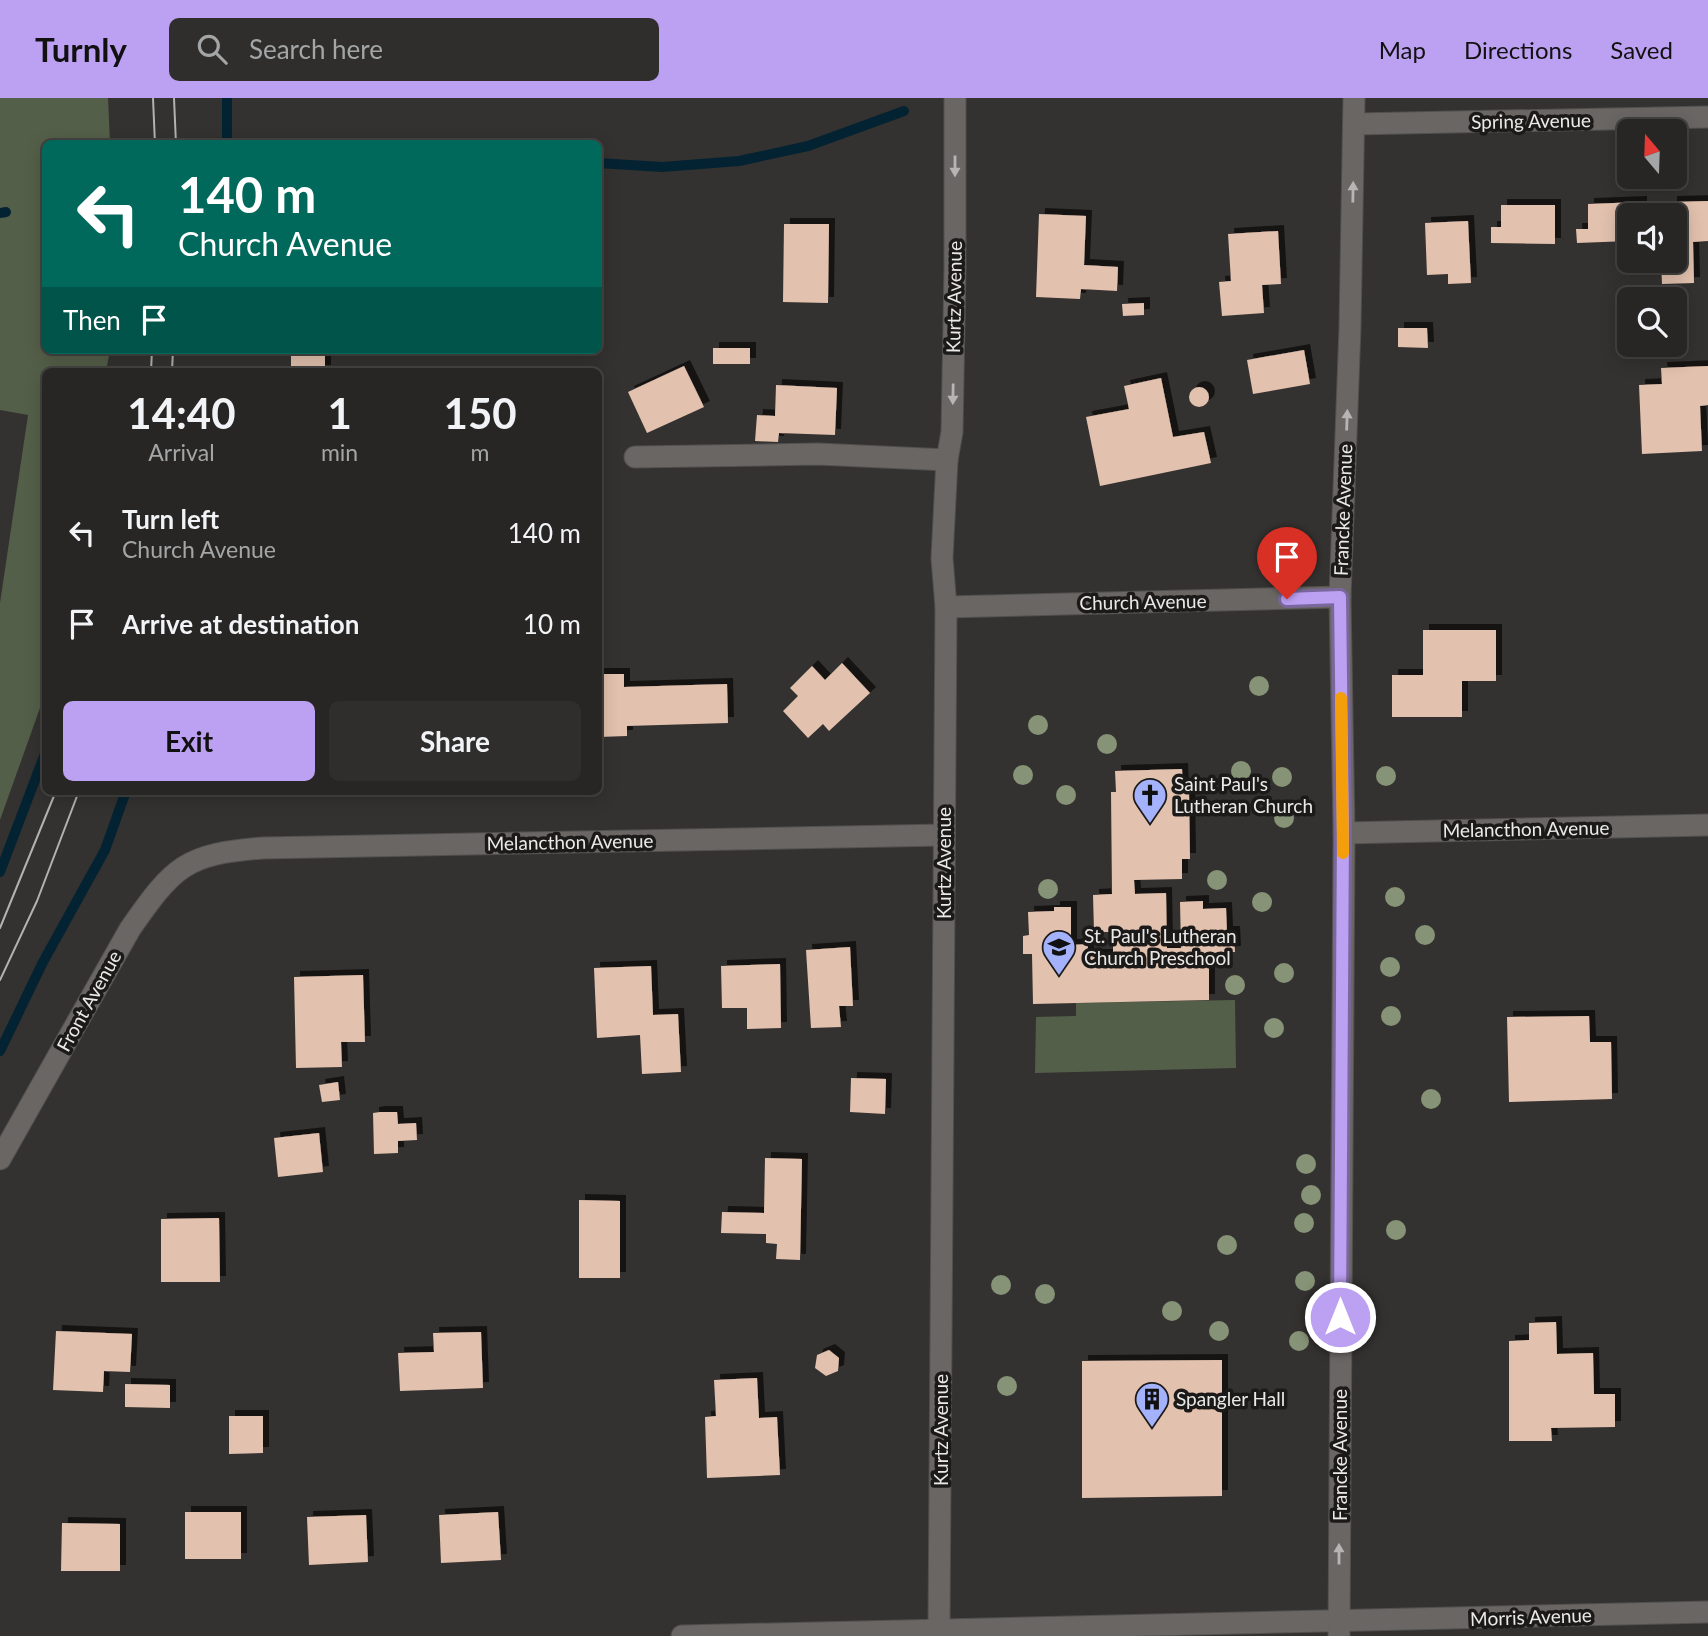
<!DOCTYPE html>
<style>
body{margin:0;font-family:Lato,sans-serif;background:#2f2e2c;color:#f1f3f6;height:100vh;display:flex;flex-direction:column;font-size:26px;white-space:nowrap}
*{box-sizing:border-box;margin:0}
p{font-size:23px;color:#a4a5a6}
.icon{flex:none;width:38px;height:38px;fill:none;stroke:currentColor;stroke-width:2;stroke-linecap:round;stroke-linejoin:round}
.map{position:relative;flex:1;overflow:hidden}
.sheet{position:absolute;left:42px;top:270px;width:560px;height:427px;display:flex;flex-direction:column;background:#272624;border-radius:10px;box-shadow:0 4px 18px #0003,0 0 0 2px #434341}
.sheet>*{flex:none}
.banner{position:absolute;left:42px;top:42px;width:560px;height:214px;border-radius:10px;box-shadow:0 4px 18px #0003,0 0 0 2px #434341;background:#00695c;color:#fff;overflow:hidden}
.needle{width:46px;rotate:341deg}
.fabs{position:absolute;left:1617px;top:21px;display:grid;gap:14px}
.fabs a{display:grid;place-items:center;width:70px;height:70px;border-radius:10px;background:#272624;box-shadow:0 4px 18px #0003,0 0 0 2px #434341;font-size:35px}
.pin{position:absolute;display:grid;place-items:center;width:60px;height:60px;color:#fff;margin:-72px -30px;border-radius:50% 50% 50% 0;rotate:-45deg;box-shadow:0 0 7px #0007}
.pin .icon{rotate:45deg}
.me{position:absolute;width:77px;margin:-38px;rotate:0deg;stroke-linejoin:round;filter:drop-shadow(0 0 5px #0008)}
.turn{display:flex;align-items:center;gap:24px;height:147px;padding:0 21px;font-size:32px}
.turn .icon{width:91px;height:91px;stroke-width:2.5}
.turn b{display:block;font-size:49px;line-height:60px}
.then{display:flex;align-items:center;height:66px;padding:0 21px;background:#0003;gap:14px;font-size:26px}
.eta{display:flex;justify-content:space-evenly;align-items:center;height:119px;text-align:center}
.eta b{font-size:42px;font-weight:700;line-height:49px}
.primary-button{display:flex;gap:14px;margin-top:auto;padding:14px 21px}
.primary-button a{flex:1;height:80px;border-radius:10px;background:#bca0f2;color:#111;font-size:28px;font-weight:700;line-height:80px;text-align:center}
.primary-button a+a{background:#2f2e2c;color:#f1f3f6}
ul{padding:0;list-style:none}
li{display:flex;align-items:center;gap:21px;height:91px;padding:0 21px}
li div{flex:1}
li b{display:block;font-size:26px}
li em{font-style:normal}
header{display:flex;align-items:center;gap:42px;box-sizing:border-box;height:98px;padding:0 35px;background:#bca0f2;color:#111}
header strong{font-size:33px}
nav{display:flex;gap:38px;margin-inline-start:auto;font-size:24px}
.search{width:490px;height:63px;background:#2f2e2c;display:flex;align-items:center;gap:18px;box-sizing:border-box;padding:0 24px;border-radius:10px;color:#a4a5a6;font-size:26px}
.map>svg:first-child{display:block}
</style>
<header>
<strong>Turnly</strong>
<div class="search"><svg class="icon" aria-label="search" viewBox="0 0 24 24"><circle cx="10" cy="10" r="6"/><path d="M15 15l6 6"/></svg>Search here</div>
<nav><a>Map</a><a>Directions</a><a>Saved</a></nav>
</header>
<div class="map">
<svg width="1708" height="1538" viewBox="0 0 1708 1538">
<defs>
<filter id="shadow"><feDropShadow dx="6" dy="-6" stdDeviation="0" flood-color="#0009"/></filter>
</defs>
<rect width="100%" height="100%" fill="#343230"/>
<!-- green -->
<g fill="#545f49">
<polygon points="0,0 108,0 110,45 46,46 46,252 110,252 106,273 46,273 45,596 0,722 0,505 28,317 0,312"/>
<polygon points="1235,902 1236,970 1035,975 1036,919 1076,918 1076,905"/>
</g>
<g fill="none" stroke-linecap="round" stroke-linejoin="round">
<!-- stream -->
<g stroke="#042332" stroke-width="10">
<polyline points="227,46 227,0"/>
<polyline points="598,65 662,69 739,63 808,48 904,13"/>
<polyline points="0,115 6,114"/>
<polyline points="0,774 46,653"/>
<polyline points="0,953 43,864 105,752 126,693"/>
</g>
</g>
<!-- building -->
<g fill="#e2c1ae" filter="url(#shadow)">
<polygon points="1708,103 1708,143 1693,144 1694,185 1662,186 1661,163 1675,163 1675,117 1671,117 1671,104"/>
<polygon points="1641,104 1641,117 1629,117 1629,143 1577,145 1576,131 1588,131 1588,106"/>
<polygon points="1501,107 1555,107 1555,146 1491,145 1491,129 1501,129"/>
<polygon points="1039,116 1086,118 1084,167 1118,169 1117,193 1081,191 1080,201 1036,199"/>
<polygon points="1468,123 1471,185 1448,186 1448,176 1427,177 1425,125"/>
<polygon points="784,126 829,126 828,205 783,204"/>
<polygon points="1278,133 1281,186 1262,187 1264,215 1222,218 1219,184 1231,183 1228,136"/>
<polygon points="1144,205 1144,217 1123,218 1122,206"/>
<polygon points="1398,230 1427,230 1428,250 1398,249"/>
<rect x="713" y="250" width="37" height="16"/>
<rect x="291" y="252" width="34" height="21"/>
<polygon points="1304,252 1310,286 1253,296 1247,262"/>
<polygon points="684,268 704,309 647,335 628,294"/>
<polygon points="1708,268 1708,307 1700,308 1702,353 1642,356 1639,287 1662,286 1661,270"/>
<polygon points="1161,280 1173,339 1204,334 1211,365 1100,388 1086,319 1129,311 1124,288"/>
<polygon points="776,287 837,290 835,337 779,335 778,344 755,343 757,317 775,318"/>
<circle cx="1199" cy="299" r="10"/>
<polygon points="1423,532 1496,532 1496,583 1462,583 1462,619 1392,619 1392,577 1423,577"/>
<polygon points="842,565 870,595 829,633 823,626 808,640 783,613 798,598 790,590 812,568 825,582"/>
<polygon points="598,576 624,576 624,589 727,586 728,625 627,628 627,638 599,639"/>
<polygon points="1182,671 1183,694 1189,694 1190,761 1182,761 1182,781 1134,782 1135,796 1166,795 1167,850 1181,850 1180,804 1203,803 1203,811 1226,810 1227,834 1234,834 1235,854 1209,855 1209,902 1033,906 1032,856 1023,856 1023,838 1029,837 1028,814 1054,813 1054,809 1071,809 1071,847 1088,846 1088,857 1113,857 1113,834 1094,834 1093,797 1112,796 1111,694 1116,694 1115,673"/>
<polygon points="850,849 853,908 839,908 841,929 811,930 806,852"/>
<polygon points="780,866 781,930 747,931 747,910 722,910 721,868"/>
<polygon points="651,868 653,917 678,916 681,974 642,976 640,937 597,940 594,870"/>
<polygon points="363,877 365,944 341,944 342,969 296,970 294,879"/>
<polygon points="1589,918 1590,944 1611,944 1612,1001 1509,1004 1507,919"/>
<polygon points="851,980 886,981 885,1016 850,1014"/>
<polygon points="338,984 340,1002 322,1004 319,987"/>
<polygon points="380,1014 397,1014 398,1026 416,1025 417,1042 398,1043 398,1055 374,1056 373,1015"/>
<polygon points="319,1035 323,1074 278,1079 274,1040"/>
<polygon points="765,1060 802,1061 800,1162 776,1161 777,1146 766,1145 766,1136 721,1135 722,1114 764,1115"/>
<polygon points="579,1102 620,1103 620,1180 579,1180"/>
<polygon points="219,1120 220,1184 161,1184 161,1121"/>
<polygon points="1556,1224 1557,1256 1593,1255 1594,1296 1615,1296 1615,1329 1551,1330 1552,1343 1509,1343 1509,1243 1529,1242 1529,1225"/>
<polygon points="56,1233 132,1236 130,1274 104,1273 103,1294 53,1292"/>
<polygon points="481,1234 483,1290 400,1293 398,1255 434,1254 433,1235"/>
<polygon points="829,1252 839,1260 838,1273 826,1278 815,1270 817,1257"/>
<polygon points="1222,1262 1222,1398 1082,1400 1082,1263"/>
<polygon points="757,1280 759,1320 777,1319 780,1377 707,1380 705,1319 716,1318 714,1282"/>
<polygon points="125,1286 170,1287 170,1310 125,1309"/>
<polygon points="229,1318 263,1318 263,1355 229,1356"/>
<rect x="185" y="1414" width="56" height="47"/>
<polygon points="498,1414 501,1462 441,1465 439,1417"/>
<polygon points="366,1417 368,1464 309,1467 307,1419"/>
<polygon points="62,1425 120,1426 120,1473 61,1473"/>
</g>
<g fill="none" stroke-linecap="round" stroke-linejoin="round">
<defs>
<g id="minor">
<polyline points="1354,26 1708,19"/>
<polyline points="635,359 818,356 947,362"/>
<polyline points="946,509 1340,499"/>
<polyline points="1344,735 1708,727"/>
<path d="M0,1061L130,831C174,768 185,756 263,750L944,737"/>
<polyline points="939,1531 946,509 942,460 947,362 952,334 955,170 955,0"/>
<polyline points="682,1538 1708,1514"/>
<polyline points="1339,1538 1344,735 1340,499 1350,229 1354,0"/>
</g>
</defs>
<!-- minor casing -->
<use href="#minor" stroke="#51504e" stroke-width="23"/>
<!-- minor -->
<use href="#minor" stroke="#696664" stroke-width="21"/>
<!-- tram -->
<g stroke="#b4b2b0" stroke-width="2">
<polyline points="153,0 155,46"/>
<polyline points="174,0 176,46"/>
<polyline points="151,273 152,252"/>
<polyline points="172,273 173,252"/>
<polyline points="0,830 56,693"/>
<polyline points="0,882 37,803 79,693"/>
</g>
</g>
<!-- trees -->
<g fill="#869376">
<circle cx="1259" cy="588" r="10"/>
<circle cx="1038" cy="627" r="10"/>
<circle cx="1107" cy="646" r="10"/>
<circle cx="1241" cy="673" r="10"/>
<circle cx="1023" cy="677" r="10"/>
<circle cx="1386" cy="678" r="10"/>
<circle cx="1282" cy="679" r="10"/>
<circle cx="1066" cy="697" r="10"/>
<circle cx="1284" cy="720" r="10"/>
<circle cx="1217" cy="782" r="10"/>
<circle cx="1048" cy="791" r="10"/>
<circle cx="1395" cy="799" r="10"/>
<circle cx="1262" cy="804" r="10"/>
<circle cx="1425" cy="837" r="10"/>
<circle cx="1390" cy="869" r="10"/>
<circle cx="1284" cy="875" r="10"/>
<circle cx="1235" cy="887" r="10"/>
<circle cx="1391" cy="918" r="10"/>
<circle cx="1274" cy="930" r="10"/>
<circle cx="1431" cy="1001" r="10"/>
<circle cx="1306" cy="1066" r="10"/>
<circle cx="1311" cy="1097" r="10"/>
<circle cx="1304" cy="1125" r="10"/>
<circle cx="1396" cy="1132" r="10"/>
<circle cx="1227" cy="1147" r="10"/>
<circle cx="1305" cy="1183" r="10"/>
<circle cx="1001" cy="1187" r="10"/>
<circle cx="1045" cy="1196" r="10"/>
<circle cx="1172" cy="1213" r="10"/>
<circle cx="1219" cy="1233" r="10"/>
<circle cx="1299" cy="1243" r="10"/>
<circle cx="1007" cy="1288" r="10"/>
</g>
<!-- one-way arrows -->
<defs><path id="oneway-solid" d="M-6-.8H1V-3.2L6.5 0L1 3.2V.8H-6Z" transform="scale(1.75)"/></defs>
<g fill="#b6b5b3">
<use href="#oneway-solid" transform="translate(955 68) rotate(90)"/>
<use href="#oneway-solid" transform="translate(1353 94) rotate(-89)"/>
<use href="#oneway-solid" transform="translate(953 296) rotate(91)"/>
<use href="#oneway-solid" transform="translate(1347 322) rotate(-88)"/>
<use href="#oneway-solid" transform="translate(1339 1456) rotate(-90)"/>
</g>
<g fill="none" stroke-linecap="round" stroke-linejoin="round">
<defs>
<polyline id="route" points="1287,501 1340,499 1343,735 1340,1219"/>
</defs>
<!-- route casing -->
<use href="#route" stroke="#7a689d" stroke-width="18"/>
<!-- route -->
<use href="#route" stroke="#bca0f2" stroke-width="12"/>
<!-- slow -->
<polyline stroke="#f59e0b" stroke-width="12" points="1341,600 1343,755"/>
</g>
<!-- icons -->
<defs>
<symbol id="church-pin" viewBox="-11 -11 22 30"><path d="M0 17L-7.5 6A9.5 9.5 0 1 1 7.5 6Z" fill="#a4b2fc" stroke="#1b1a19"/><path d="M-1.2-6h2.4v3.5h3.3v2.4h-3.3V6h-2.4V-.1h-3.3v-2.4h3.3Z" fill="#111"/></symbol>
<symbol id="school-pin" viewBox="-11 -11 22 30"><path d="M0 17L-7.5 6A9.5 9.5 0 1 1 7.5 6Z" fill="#a4b2fc" stroke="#1b1a19"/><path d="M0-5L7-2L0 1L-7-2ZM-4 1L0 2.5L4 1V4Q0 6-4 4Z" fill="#111"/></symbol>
<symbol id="building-pin" viewBox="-11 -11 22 30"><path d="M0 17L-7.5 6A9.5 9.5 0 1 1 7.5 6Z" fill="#a4b2fc" stroke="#1b1a19"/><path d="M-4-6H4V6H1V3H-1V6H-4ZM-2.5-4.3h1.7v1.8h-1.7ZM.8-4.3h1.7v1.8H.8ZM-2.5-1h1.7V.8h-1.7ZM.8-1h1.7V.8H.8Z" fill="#111"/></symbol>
</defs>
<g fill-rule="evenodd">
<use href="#church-pin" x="1131" y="678" width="38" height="52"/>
<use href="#school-pin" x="1040" y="830" width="38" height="52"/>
<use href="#building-pin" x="1133" y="1282" width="38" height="52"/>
</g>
<g text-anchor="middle" stroke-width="7" stroke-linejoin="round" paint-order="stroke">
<!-- street labels -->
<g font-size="19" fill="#eae9e7" stroke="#1b1a19">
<text transform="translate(1531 23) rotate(-1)" y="7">Spring Avenue</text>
<text transform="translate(954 199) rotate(-89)" y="7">Kurtz Avenue</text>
<text transform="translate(1343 412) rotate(-88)" y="7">Francke Avenue</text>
<text transform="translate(1143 504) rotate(-1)" y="7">Church Avenue</text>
<text transform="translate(1526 731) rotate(-1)" y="7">Melancthon Avenue</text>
<text transform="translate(570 744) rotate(-1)" y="7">Melancthon Avenue</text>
<text transform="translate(944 765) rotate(-90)" y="7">Kurtz Avenue</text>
<text transform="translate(89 903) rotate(-61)" y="7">Front Avenue</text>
<text transform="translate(941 1332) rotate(-90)" y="7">Kurtz Avenue</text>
<text transform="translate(1340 1357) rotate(-90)" y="7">Francke Avenue</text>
<text transform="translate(1531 1519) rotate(-2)" y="7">Morris Avenue</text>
</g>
<!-- poi labels -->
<g font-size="19" fill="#eae9e7" stroke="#1b1a19" text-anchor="start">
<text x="1174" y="693">Saint Paul's<tspan x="1174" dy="22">Lutheran Church</tspan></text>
<text x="1084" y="845">St. Paul's Lutheran<tspan x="1084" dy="22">Church Preschool</tspan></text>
<text x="1176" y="1308">Spangler Hall</text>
</g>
</g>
</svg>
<div class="fabs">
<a><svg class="needle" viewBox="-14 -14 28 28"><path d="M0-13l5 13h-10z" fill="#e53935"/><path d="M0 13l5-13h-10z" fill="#a4a5a6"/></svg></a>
<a><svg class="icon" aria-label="sound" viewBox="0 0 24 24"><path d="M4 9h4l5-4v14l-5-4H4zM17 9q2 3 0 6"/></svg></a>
<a><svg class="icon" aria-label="search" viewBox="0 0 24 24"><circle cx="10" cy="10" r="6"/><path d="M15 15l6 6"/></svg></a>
</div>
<div class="pin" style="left:1287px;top:501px;background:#d93025"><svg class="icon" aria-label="arrive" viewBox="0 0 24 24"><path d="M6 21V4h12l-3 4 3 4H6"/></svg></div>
<svg class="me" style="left:1340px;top:1219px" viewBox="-20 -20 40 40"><circle r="17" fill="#bca0f2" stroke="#fff" stroke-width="3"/><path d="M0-11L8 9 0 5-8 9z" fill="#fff"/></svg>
<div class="banner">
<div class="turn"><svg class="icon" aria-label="left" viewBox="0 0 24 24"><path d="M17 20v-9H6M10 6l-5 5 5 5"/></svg><div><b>140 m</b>Church Avenue</div></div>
<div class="then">Then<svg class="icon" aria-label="arrive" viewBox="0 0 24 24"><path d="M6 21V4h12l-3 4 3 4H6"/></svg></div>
</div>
<section class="sheet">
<div class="eta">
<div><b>14:40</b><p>Arrival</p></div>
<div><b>1</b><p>min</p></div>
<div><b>150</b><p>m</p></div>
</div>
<ul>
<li><svg class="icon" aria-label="left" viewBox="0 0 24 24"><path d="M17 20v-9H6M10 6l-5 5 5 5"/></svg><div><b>Turn left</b><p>Church Avenue</p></div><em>140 m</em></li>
<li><svg class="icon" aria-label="arrive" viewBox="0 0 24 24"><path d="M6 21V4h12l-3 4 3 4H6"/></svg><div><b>Arrive at destination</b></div><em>10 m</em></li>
</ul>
<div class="primary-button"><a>Exit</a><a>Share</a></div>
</section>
</div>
